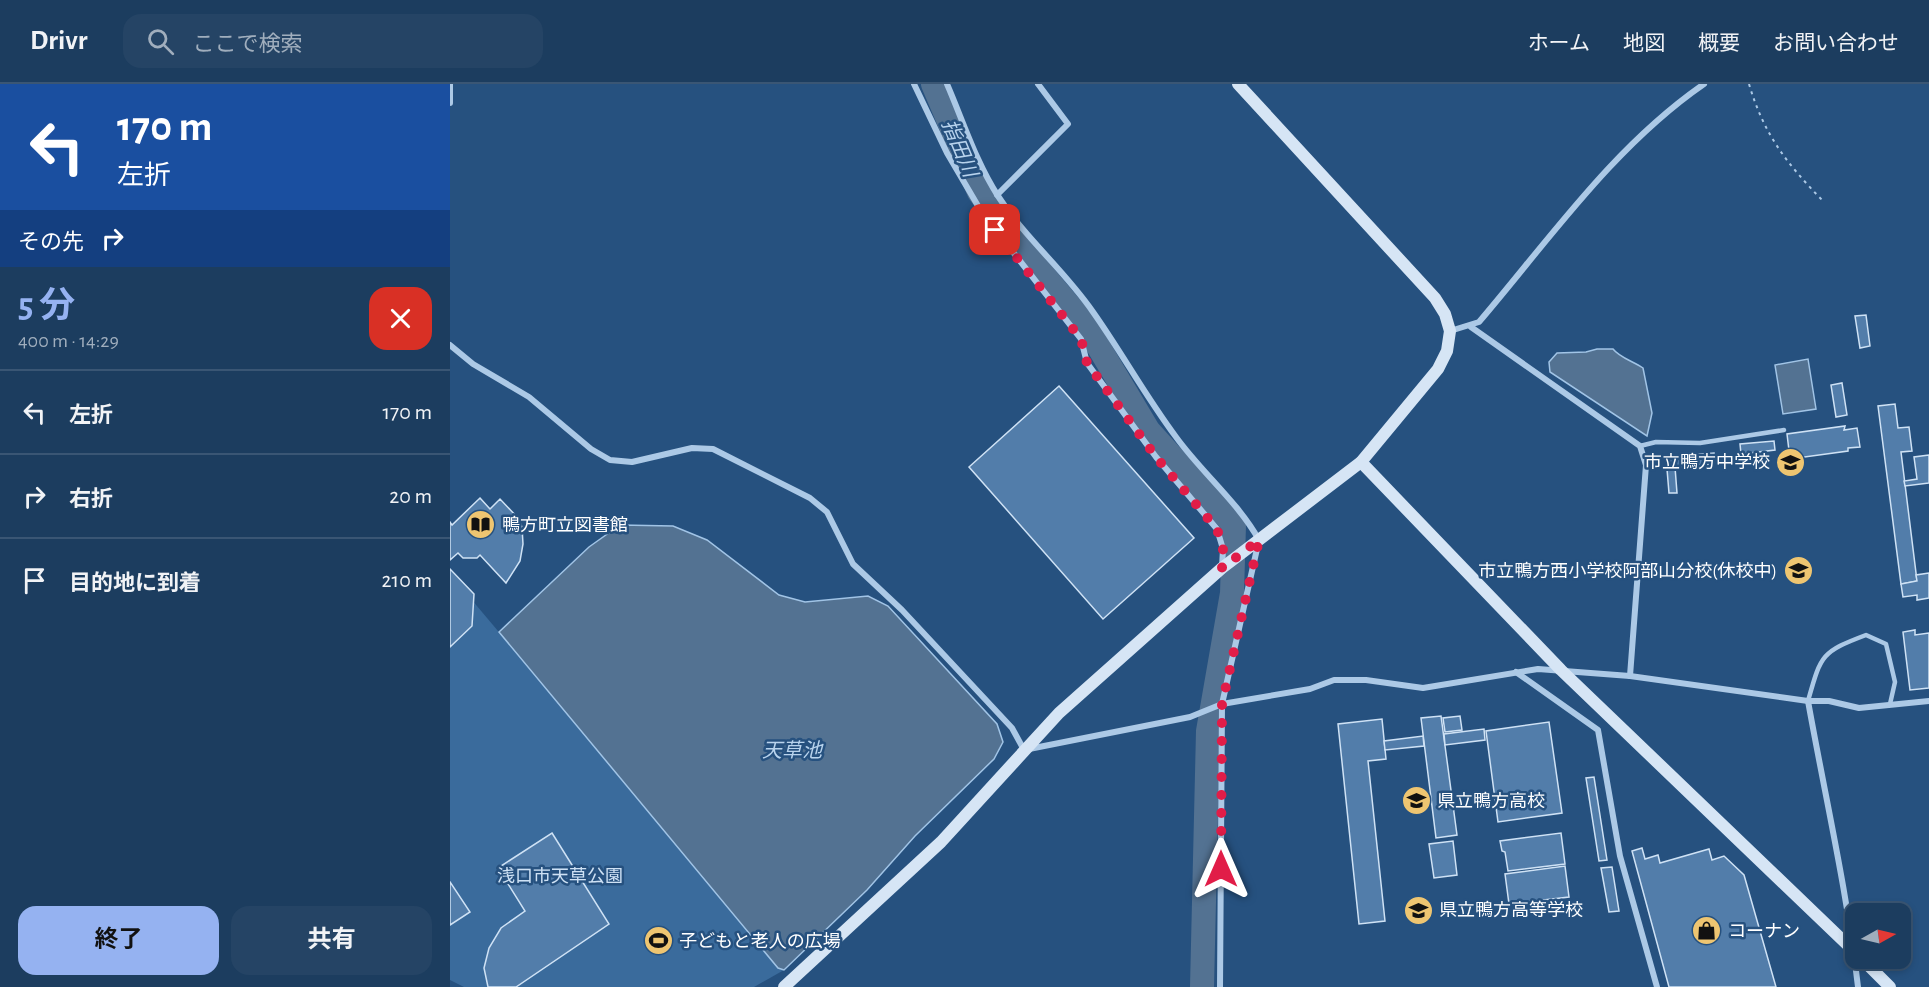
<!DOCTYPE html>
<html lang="ja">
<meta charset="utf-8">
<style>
body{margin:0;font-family:"Alegreya Sans","Noto Sans JP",sans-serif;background:#254465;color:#f1f3f6;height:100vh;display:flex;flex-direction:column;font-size:22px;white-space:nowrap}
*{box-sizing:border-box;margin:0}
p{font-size:20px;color:#a0aebd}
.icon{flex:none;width:33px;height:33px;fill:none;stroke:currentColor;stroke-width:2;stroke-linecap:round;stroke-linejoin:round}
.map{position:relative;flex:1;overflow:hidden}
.drawer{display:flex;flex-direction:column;background:#1c3d5f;width:450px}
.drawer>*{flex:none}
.guide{background:#1a4fa0;color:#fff;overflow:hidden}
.needle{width:39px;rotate:82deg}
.tools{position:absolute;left:1395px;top:819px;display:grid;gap:12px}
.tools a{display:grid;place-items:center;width:66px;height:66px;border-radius:12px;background:#1c3d5f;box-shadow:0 3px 9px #0003,0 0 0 2px #3a5674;font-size:30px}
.pin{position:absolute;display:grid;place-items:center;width:51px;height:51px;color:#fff;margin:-26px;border-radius:12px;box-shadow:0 3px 9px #0006}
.me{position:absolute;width:66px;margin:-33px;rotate:0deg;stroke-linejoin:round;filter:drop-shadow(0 0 4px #0008)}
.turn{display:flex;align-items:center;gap:21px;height:126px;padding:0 18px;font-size:27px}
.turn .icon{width:78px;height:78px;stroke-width:2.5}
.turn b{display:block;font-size:42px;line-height:51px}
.then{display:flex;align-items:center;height:57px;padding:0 18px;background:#0003;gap:12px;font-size:22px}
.round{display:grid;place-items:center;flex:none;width:63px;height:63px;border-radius:18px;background:#254465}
.head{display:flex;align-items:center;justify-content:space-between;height:102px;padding:0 18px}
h1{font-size:36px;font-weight:700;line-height:45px;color:#95b2f1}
.primary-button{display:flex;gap:12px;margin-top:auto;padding:12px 18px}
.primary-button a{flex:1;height:69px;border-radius:18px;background:#95b2f1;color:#111;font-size:24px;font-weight:700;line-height:69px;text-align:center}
.primary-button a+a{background:#254465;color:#f1f3f6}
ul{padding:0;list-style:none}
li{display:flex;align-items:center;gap:18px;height:84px;padding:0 18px;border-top:2px solid #3a5674}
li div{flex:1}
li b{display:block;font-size:22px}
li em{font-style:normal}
header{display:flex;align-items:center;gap:36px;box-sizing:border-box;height:84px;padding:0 30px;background:#1c3d5f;border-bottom:2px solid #3a5674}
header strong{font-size:28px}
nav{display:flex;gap:33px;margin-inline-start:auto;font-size:21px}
.search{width:420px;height:54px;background:#254465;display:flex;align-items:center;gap:15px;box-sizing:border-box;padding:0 21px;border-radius:18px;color:#a0aebd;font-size:22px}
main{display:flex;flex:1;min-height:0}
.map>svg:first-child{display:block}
</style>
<header>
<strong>Drivr</strong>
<div class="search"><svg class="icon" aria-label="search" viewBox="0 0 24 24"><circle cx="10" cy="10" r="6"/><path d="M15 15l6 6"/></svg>ここで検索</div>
<nav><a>ホーム</a><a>地図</a><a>概要</a><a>お問い合わせ</a></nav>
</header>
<main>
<section class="drawer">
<div class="guide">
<div class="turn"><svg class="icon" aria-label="left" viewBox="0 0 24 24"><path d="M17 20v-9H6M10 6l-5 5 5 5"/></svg><div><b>170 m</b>左折</div></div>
<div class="then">その先<svg class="icon" aria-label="right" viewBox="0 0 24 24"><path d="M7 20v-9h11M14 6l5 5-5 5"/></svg></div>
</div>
<div class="head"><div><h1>5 分</h1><p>400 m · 14:29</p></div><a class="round" style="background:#d93025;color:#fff"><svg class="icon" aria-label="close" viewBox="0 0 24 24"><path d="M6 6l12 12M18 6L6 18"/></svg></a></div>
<ul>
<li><svg class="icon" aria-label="left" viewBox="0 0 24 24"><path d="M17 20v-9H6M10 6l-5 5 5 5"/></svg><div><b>左折</b></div><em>170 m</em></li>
<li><svg class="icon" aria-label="right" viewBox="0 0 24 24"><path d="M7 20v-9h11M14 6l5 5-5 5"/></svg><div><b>右折</b></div><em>20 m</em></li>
<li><svg class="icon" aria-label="arrive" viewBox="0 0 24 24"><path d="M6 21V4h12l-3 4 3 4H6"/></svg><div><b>目的地に到着</b></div><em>210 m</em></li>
</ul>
<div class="primary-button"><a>終了</a><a>共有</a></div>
</section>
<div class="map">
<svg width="1479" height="903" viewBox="0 0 1479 903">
<rect width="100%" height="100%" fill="#26517f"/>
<!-- green -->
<polygon fill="#3a6b9c" points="0,490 334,886 304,903 14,903 0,896"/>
<!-- water -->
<g fill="#537292" stroke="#a1c4e6" stroke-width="1.5">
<path d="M1147,265H1163C1170,274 1183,277 1193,284L1202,329L1197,352L1100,288L1099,278L1107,269L1136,268Z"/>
<polygon points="1358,275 1366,325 1333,330 1325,281"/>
<polygon points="170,441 223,442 257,456 329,511 355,518 418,512 438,522 547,640 553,658 544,675 465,752 417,806 334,886 328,884 49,548 139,463"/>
</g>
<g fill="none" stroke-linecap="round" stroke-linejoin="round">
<!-- river -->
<polyline stroke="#537292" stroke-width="24" points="483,0 529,108 570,163 635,240 698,346 784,441 782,509 758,647 752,903"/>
</g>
<!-- building -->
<g fill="#527daa" stroke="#cfe2f5" stroke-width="1.5">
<polygon points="1416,231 1420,262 1410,264 1405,232"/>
<polygon points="1392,299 1397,331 1386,333 1381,301"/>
<polygon points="609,302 744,454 653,535 519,383"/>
<polygon points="1445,320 1448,344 1459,343 1462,367 1451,368 1467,497 1451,500 1428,322"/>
<polygon points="1395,342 1394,346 1407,344 1410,363 1398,364 1398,367 1340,375 1337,350"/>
<polygon points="1324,357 1325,366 1291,370 1290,360"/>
<polygon points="1264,369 1264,380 1225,383 1227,409 1219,409 1216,373"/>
<polygon points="1479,371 1479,399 1455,402 1454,397 1467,395 1464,373"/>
<polygon points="30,414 40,425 50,415 68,434 72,443 73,460 70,477 56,499 30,471 27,474 13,474 8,469 0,476 0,438 2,441"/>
<polygon points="0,485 24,510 22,542 0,563"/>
<polygon points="1479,489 1479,514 1467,516 1467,511 1453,513 1451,500 1467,497 1466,491"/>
<polygon points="1465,546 1465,551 1479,549 1479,604 1460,606 1453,548"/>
<polygon points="991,632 1007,751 986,754 971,634"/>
<polygon points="1010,632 1012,646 995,648 993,634"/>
<polygon points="932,635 936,675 918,677 935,837 909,840 888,640"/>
<polygon points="1099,638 1112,729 1048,738 1036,647"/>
<polygon points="1034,645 1035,656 995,661 994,650"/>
<polygon points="973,652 974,662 935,666 934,657"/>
<polygon points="1144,693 1157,776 1149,777 1136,694"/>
<polygon points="102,749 159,840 66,903 38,903 34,884 39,864 51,844 75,827 48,784"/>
<polygon points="1111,749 1115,780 1058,787 1055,768 1052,767 1050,757"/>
<polygon points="1003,757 1007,791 984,794 979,760"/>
<polygon points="1192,764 1195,775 1208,771 1210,779 1259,765 1262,776 1274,772 1294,791 1326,903 1219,903 1182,767"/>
<polygon points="1115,782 1119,813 1059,820 1055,790"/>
<polygon points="1162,783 1169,827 1159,828 1151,784"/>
<polygon points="0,798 20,828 0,841"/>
</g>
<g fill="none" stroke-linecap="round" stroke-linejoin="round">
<!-- path -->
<path stroke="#acc9e6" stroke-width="2" stroke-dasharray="3 4.5" stroke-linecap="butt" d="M1299,0C1314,51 1337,80 1374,118"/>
<!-- lane -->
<g stroke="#acc9e6" stroke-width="4.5">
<polyline points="1190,362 1206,358 1250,359 1334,346"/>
<path d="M1358,617C1371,571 1371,568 1416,551L1436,560L1445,598L1440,620"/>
</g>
<!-- street -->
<g stroke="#acc9e6" stroke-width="6">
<polyline points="464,0 497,69 531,127 631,255 637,279 706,373 767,445 773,465 772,483"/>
<path d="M497,0C513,37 526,78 548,112C575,154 615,187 643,228C672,269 696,313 726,353C752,389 788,418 809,456L772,620L770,903"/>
<polyline points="0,19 0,0"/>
<polyline points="547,111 618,40 588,0"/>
<polyline points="1021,243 1190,362 1196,381 1180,592"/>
<path d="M1000,247L1029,238C1099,156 1164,62 1254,0"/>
<polyline points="0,261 23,280 79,313 141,365 160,376 182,378 242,364 263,365 360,414 377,428 403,480 452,526 562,644 574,666 740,633 772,620 860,605 884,596 916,596 973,604 1088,585 1180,592 1358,617 1379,617 1409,624 1479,617"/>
<polyline points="1066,588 1148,646 1170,772 1207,903"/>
<path d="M1358,617C1375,712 1397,806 1408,903"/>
</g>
<!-- secondary -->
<g stroke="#d6e5f5" stroke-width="12">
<polyline points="911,378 1111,586 1406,869"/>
<polyline points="1411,874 1440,903"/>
<polyline points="334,903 491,758 609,629 772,484 911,378 988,285 997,267 1000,247 995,230 985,214 788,0"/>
</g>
</g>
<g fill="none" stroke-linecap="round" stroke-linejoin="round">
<!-- route -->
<polyline stroke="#e11d48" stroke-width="10" stroke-dasharray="0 18" points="545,146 631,255 637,279 706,373 767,445 773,465 772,484 809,456 772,620 771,785"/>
</g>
<!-- icons -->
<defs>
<symbol id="school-disc" viewBox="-11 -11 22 22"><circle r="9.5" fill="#eec571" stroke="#26517f"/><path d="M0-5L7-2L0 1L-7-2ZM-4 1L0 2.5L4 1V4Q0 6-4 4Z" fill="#111"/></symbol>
<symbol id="library-disc" viewBox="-11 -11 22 22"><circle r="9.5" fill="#eec571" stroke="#26517f"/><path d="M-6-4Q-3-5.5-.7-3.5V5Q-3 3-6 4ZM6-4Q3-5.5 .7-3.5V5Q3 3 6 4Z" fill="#111"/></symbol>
<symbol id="shop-disc" viewBox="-11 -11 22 22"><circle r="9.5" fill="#eec571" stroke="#26517f"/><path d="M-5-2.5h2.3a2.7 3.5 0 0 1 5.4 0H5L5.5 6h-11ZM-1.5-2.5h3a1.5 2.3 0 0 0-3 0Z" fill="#111"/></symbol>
<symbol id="stadium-disc" viewBox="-11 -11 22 22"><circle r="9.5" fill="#eec571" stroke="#26517f"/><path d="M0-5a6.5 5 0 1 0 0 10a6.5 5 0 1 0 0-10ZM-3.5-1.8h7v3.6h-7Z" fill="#111"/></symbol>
</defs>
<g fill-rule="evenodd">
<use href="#school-disc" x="1324" y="362" width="33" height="33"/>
<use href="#library-disc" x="14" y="424" width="33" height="33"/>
<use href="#school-disc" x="1332" y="470" width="33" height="33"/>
<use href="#school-disc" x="950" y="700" width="33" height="33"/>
<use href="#school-disc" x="952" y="810" width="33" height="33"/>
<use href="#shop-disc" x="1240" y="830" width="33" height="33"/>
<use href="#stadium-disc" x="192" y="840" width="33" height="33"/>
</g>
<g text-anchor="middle" stroke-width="5" stroke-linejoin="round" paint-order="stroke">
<!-- poi labels -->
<g font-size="18" fill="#fff" stroke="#26517f" text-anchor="start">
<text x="1320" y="384" text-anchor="end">市立鴨方中学校</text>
<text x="52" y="447">鴨方町立図書館</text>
<text x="1327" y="493" text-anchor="end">市立鴨方西小学校阿部山分校(休校中)</text>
<text x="987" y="723">県立鴨方高校</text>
<text x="989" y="832">県立鴨方高等学校</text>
<text x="1278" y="853">コーナン</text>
<text x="229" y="863">子どもと老人の広場</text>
</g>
<!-- park labels -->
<g font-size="18" fill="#cfe2f5" stroke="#26517f">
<text x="110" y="798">浅口市天草公園</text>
</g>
<!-- water labels -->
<g font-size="20" font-style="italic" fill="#b8d3ed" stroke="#26517f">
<text transform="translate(510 64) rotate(67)" y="7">指田川</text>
<text x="342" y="673">天草池</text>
</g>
</g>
</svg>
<div class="tools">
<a><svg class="needle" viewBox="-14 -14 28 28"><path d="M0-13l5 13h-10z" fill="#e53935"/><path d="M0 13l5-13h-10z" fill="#a0aebd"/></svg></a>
</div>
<div class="pin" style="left:545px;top:146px;background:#d93025"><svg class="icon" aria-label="arrive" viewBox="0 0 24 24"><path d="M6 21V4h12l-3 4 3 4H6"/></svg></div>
<svg class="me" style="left:771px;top:785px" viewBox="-20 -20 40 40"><path d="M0-17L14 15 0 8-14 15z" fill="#e11d48" stroke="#fff" stroke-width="4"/></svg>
</div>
</main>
